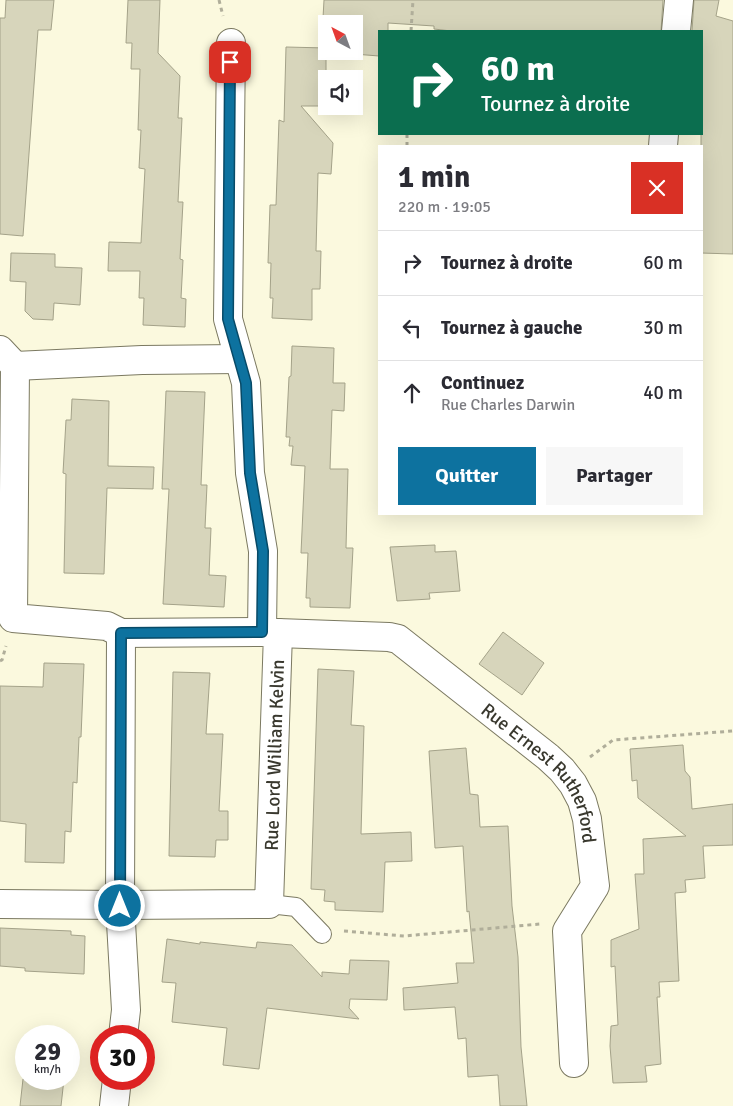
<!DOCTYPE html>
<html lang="fr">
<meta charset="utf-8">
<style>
body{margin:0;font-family:Signika,sans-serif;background:#f7f7f7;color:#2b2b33;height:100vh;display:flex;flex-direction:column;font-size:19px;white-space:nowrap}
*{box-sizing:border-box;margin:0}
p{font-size:16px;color:#7c7c81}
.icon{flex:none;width:28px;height:28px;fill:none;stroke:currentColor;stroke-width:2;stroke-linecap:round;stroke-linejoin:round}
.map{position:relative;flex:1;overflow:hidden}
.sheet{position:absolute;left:378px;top:145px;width:325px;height:370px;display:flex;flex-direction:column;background:#fff;border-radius:0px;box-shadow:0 5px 20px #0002}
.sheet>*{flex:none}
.banner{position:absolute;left:378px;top:30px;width:325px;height:105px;border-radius:0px;box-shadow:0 5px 20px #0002;background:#0b6e4f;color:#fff;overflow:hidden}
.needle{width:32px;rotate:319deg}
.fabs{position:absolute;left:318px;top:15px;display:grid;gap:10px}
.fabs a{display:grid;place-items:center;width:45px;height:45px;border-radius:0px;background:#fff;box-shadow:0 5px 20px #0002;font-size:25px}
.speed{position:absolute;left:15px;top:1025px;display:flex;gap:10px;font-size:25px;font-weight:700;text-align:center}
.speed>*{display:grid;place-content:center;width:65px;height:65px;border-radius:50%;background:#fff;box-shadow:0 5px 20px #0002;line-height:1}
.speed small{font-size:12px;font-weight:400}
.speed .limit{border:8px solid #d22;background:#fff;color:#111}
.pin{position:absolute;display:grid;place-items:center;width:42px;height:42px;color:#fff;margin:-21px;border-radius:10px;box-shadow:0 2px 8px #0006}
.me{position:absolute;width:55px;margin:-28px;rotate:0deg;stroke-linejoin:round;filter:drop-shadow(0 0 4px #0008)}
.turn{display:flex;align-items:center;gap:18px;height:105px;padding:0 20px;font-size:22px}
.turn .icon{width:65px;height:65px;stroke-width:2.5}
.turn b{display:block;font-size:35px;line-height:42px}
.round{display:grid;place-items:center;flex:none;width:52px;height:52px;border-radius:0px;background:#f7f7f7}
.head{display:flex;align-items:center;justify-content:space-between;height:85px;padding:0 20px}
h1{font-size:30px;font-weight:800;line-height:38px}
.cta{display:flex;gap:10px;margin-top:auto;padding:10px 20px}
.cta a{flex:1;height:58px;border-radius:0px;background:#0d729f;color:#fff;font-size:20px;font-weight:800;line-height:58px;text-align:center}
.cta a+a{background:#f7f7f7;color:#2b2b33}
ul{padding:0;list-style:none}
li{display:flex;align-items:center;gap:15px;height:65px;padding:0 20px;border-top:1px solid #e1e1e2}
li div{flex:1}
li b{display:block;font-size:19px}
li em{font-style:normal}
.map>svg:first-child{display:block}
</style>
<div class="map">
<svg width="733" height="1106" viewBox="0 0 733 1106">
<rect width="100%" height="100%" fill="#fbf9de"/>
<!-- building -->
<g fill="#d7d5bb" stroke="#a4a289">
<polygon points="6,0 54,0 51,30 38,30 23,236 0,234 0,18 5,18"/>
<polygon points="128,0 160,0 158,53 180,76 178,118 182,118 178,202 183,202 180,259 183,260 181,298 186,299 185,327 143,325 144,298 139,298 140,271 108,271 109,242 141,243 145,169 139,168 141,130 138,130 140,69 131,69 132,43 126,43"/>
<polygon points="324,0 663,0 661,31 451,31 434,29 434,26 388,23 388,31 379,31 379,56 354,54 355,21 323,18"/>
<polygon points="694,0 719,0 716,16 733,21 733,254 701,253 701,31 692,31"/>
<polygon points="286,47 326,48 326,106 301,106 333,143 331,174 318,173 316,251 321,251 320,289 312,289 312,320 272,318 273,298 270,298 271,263 268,263 270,205 276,205 279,120 284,122"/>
<polygon points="11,253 55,254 55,267 82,268 80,305 54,303 53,320 33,319 25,311 26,282 10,281"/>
<polygon points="292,346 334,348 333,383 345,383 344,411 332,410 330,469 348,469 346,548 353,548 350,608 310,607 310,598 306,598 308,553 301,553 305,466 291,465 293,446 289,446 290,437 286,437 289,377 291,376"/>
<polygon points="166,391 205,392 201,485 207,485 205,528 211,528 209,575 226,576 224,607 163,604 169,489 162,489"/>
<polygon points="72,399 109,401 108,466 154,467 153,489 107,488 104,574 64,573 66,474 63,473 66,420 71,420"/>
<polygon points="435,545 435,552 456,551 460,591 429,593 430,599 397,601 390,547"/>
<polygon points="503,632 544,663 522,695 479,664"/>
<polygon points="44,663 84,664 81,737 79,737 77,783 73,782 71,832 65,831 64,863 25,862 26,824 0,821 0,686 43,687"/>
<polygon points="318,669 354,671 351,725 364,726 361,834 411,832 412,861 385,862 383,912 335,910 335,902 324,901 325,890 311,889"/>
<polygon points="173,672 210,673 206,734 223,734 219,811 228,811 228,840 216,840 215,857 169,856"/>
<polygon points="683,745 685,771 690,777 692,809 733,804 733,845 703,846 705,878 685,880 686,892 675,893 679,981 659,982 660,997 657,997 661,1064 645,1066 647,1082 613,1083 610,1046 611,1026 618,1025 615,966 611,967 611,940 639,929 635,874 644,874 643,839 686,836 638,798 637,780 632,781 630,749"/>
<polygon points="466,748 470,794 478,795 480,827 508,826 512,906 518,957 521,1047 527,1106 500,1106 498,1075 468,1077 466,1038 458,1039 455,1007 404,1010 403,988 458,983 456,963 474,963 469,911 467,912 463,846 435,848 429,751"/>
<polygon points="0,928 71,931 71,935 85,936 84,974 25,971 25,968 0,966"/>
<polygon points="167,939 200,944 200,942 256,948 257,942 292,945 322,977 322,972 349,974 350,960 389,961 387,1000 350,999 349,1008 359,1019 267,1008 259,1069 223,1065 227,1028 172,1022 176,983 162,982"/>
<polygon points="23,1079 64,1079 61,1106 20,1106"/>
</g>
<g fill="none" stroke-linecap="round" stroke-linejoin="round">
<defs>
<polyline id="service" points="269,904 296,907 322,934"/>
<g id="minor">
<polyline points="676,31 679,0"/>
<polyline points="663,146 664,134"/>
<polyline points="0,350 15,366 13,618 107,626 121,633 120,905 126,1010 123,1036"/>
<polyline points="15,366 142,360 239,359"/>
<polyline points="121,633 262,632"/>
<path id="s1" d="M278,633L389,637L398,639L548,757L562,770L573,784L582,801L587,819L595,886L567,931L574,1063"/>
<path id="s2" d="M0,904L120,905L269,904L278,633L262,632L263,551L250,473L246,383L228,319L231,43"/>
<polyline points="114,1106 117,1079"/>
</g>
</defs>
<!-- service casing -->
<use href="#service" stroke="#7b7961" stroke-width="20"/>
<!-- minor casing -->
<use href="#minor" stroke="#7b7961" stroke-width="30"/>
<!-- path -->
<g stroke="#b0ae9a" stroke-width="3" stroke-dasharray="4 4" stroke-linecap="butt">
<polyline points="219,0 223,16"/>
<polyline points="411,31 413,0"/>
<polyline points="407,146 407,134"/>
<polyline points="0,661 2,660 6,646"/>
<polyline points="590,757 613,740 733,731"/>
<polyline points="344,931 404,936 540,924"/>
</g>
<!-- service -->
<use href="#service" stroke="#fff" stroke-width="18"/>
<!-- minor -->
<use href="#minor" stroke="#fff" stroke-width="28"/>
</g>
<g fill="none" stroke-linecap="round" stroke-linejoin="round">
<defs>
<polyline id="route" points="120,906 121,633 262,632 263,551 250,473 246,383 228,319 230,62"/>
</defs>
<!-- route casing -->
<use href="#route" stroke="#084a67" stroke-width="12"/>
<!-- route -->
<use href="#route" stroke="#0d729f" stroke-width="9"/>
</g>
<g text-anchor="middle" stroke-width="5" stroke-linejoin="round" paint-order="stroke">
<!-- street labels -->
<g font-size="19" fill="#39382e" stroke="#fff">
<text dy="7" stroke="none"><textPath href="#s2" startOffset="418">Rue Lord William Kelvin</textPath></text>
<text dy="7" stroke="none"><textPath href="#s1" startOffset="320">Rue Ernest Rutherford</textPath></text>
</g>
</g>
</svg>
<div class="fabs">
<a><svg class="needle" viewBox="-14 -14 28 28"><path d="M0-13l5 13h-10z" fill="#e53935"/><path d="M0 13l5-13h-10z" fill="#7c7c81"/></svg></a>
<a><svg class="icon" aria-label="sound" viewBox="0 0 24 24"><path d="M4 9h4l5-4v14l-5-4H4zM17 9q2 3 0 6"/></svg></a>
</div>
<div class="speed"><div>29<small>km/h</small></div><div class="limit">30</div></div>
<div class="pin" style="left:230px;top:62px;background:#d93025"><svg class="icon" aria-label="arrive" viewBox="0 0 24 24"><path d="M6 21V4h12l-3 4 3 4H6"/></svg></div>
<svg class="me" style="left:120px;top:906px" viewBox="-20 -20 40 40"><circle r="17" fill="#0d729f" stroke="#fff" stroke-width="3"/><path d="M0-11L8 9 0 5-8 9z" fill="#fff"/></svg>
<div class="banner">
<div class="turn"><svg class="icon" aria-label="right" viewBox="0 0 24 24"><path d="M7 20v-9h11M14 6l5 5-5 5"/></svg><div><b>60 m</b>Tournez à droite</div></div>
</div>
<section class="sheet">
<div class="head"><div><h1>1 min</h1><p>220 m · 19:05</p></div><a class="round" style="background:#d93025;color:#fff"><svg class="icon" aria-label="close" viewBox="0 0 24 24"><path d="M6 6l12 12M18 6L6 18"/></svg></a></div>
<ul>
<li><svg class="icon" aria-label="right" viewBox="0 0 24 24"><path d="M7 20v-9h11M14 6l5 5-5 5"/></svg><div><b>Tournez à droite</b></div><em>60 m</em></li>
<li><svg class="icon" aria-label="left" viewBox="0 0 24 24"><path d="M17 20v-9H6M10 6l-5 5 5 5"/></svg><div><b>Tournez à gauche</b></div><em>30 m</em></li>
<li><svg class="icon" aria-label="ahead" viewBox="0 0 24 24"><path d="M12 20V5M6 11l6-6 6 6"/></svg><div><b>Continuez</b><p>Rue Charles Darwin</p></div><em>40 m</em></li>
</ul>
<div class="cta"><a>Quitter</a><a>Partager</a></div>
</section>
</div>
